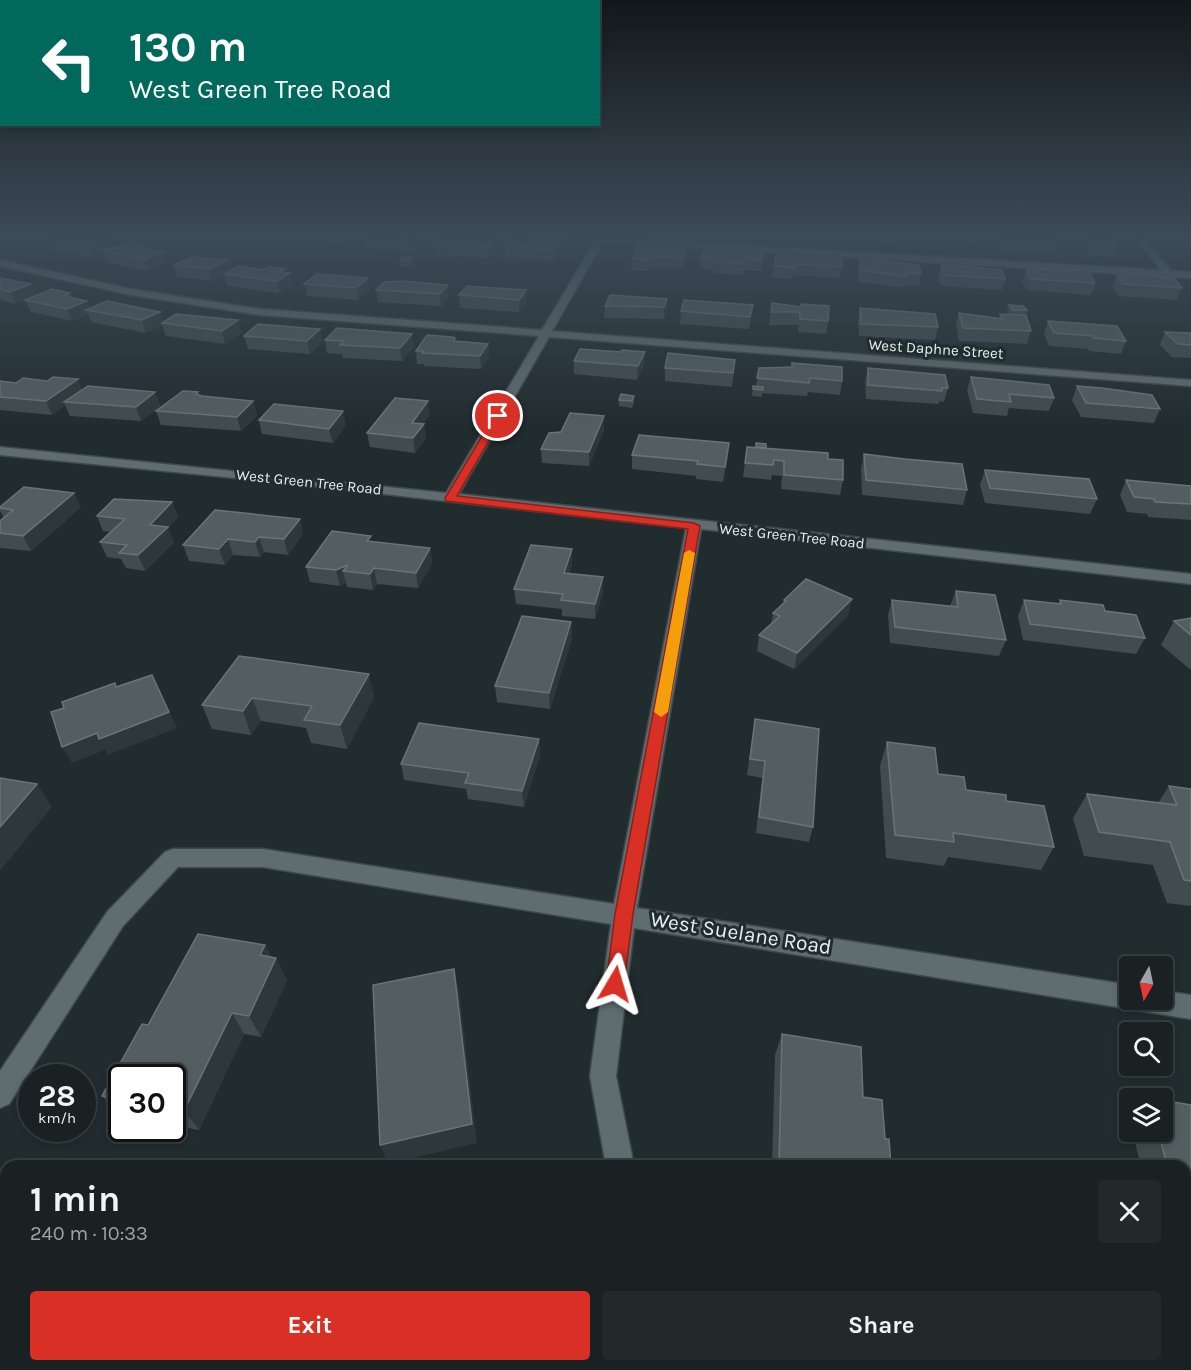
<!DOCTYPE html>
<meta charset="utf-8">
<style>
body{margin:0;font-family:Karla,sans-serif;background:#22292b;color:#f1f3f6;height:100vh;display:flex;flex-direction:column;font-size:22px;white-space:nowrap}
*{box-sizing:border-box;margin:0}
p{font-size:20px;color:#9fa3a6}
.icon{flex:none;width:33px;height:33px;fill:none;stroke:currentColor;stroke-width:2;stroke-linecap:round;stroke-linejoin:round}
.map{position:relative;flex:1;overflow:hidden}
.drawer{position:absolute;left:0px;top:1160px;width:1191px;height:212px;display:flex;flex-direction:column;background:#192123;border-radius:18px 18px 0 0;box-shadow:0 3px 9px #0003,0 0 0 2px #373e41}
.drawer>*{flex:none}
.top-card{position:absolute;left:0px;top:0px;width:600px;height:126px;box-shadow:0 3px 9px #0003,0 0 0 2px #373e41;background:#00695c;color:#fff;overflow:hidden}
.needle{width:39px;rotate:189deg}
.tools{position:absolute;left:1119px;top:956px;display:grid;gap:12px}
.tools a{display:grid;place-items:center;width:54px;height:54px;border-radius:6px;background:#192123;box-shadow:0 3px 9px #0003,0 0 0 2px #373e41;font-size:30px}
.speed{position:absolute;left:18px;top:1064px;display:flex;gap:12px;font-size:30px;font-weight:700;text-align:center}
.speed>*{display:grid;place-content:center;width:78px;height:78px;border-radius:50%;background:#192123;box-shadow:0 3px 9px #0003,0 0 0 2px #373e41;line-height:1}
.speed small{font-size:15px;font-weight:400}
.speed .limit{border:3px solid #111;border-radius:9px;background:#fff;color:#111}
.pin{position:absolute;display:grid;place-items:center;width:51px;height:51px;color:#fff;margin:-26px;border:3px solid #fff;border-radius:50%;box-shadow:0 2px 6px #0007}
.me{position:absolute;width:66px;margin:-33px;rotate:7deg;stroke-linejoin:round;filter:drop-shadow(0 0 4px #0008)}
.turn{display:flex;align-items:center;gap:21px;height:126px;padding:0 30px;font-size:27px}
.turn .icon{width:78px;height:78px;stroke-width:2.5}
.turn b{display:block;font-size:42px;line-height:51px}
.round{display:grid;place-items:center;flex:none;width:63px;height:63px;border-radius:6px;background:#22292b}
.overview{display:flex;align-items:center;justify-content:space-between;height:102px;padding:0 30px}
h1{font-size:36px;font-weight:700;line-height:45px}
.primary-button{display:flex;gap:12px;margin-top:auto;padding:12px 30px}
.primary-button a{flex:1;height:69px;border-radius:6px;background:#d93025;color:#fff;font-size:24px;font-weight:700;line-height:69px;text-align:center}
.primary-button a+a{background:#22292b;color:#f1f3f6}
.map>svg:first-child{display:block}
</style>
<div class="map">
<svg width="1191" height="1370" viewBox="0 0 1191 1370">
<rect width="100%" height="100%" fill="#212c2f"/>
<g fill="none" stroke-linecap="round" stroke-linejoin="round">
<defs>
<g id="minor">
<polygon points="559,237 606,237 1161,270 1135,237 1143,237 1171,271 1191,272 1191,278 1169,277 603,242 552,331 1191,380 1191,386 549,337 459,494 1191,574 1191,584 701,529 637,908 1130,985 1130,999 1162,999 1162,991 1191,995 1191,1019 634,928 616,1076 634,1166 606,1166 590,1076 611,924 263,867 178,867 123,926 9,1104 0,1108 0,1071 107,912 165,852 173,849 263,849 614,904 686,528 286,483 0,455 0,447 446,493 539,336 260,315 131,295 0,266 0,260 131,289 260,309 542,330 595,241"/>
<polygon points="664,1365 696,1365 698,1370 666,1370"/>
</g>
</defs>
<!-- minor casing -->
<use href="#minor" stroke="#3f494b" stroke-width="3"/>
<!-- minor -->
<use href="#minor" fill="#606d70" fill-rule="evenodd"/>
</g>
<!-- wall -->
<g fill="#414c4f">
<polygon points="111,237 114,248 149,247 150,250 166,263 148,271 106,262 103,253 91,257 52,250 47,239"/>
<polygon points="185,237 200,237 200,238 193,240 186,238"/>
<polygon points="249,237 283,237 277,240 268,238 261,241 250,239"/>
<polygon points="303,237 362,237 362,240 353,246 304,240"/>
<polygon points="364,237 422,237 423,244 415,251 365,248"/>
<polygon points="440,237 467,237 495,239 496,250 489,258 434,255 433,244"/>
<polygon points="845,237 903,237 901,245 845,240"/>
<polygon points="929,237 978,237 976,245 931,246 929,240"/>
<polygon points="997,237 1057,237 1059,241 1056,252 1000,251 996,240"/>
<polygon points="1080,237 1112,237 1118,246 1114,257 1090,256 1079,238"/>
<polygon points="1185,237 1191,237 1191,243 1190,243"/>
<polygon points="559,242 560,253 554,261 505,258 504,247"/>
<polygon points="685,250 685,261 682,269 651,267 649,271 631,270 632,259"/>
<polygon points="764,254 761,271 744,270 743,275 714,273 714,270 700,269 701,258"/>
<polygon points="776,255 842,267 840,278 793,275 792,279 772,278"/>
<polygon points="403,257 413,263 410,266 401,266 400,260"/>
<polygon points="860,259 921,274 919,286 905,285 905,288 858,282 858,270"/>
<polygon points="228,260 231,270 285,269 286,273 292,285 279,293 227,286 224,275 212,281 177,277 173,265"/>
<polygon points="941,264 1005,279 1002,290 941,286 938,276"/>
<polygon points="1026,270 1095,283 1091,295 1027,290 1022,281"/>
<polygon points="317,274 370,290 358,300 307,296 304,284"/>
<polygon points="1131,274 1182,288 1177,300 1118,296 1112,287 1117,275 1131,276"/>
<polygon points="0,278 31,284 36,296 15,304 0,300"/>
<polygon points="402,281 449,296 441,306 378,302 376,290"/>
<polygon points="526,290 526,302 519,312 460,308 459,295"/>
<polygon points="70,293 71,297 87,301 90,308 160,312 164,322 242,333 225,344 166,336 162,325 146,333 91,322 88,315 72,321 31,312 25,300"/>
<polygon points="667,299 667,311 664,319 604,318 605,306"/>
<polygon points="772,303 828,321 826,334 798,332 799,325 769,325"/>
<polygon points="753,305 749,329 680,324 681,311"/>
<polygon points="1009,305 1027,310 1026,315 1031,331 1027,344 959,341 956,325 959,313 999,319 1000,314 1009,314 1007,312"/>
<polygon points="860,308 938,327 935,340 859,336 858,321"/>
<polygon points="1048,321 1126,341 1121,354 1089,351 1088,349 1049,346 1044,334"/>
<polygon points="1165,332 1191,333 1191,358 1172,357 1160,345"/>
<polygon points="244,336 323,342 310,354 248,349"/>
<polygon points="325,340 414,347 402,361 343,358 342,354 327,353"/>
<polygon points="456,341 488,344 489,357 481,369 424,366 424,364 417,364 416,351"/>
<polygon points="621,352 645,352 644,365 637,380 574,374 574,361"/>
<polygon points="665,368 734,373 732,387 665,381"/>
<polygon points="759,368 842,381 840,395 808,392 807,396 762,393 762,397 752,396 753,386 756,386"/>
<polygon points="868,368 948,388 944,402 939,401 939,404 866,399 865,382"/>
<polygon points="971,377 1054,398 1049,411 1009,408 1007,416 973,413 967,390"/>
<polygon points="0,381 82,390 155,392 160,406 141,421 70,416 65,405 52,415 0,410"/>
<polygon points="1077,386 1160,409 1154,423 1081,417 1072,400"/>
<polygon points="199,396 253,401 257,415 241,431 161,425 156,411"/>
<polygon points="634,396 634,403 632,408 619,406 619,400"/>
<polygon points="430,415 423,424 426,438 415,453 370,447 367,433"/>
<polygon points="259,420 346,425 333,443 262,434"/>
<polygon points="604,430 589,466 542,463 541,449"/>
<polygon points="747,447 766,448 828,459 843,480 840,495 781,489 782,476 772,475 771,480 743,477"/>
<polygon points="864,454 967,490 963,505 862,495 861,469"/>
<polygon points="632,455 728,458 723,482 696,479 696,476 632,469"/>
<polygon points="985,470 1097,499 1090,514 985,503 980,485"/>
<polygon points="1126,480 1191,486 1191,520 1148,517 1147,514 1127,512 1120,495"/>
<polygon points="172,502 178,517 168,528 174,542 145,571 126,568 121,559 107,557 100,542 111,532 103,531 97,516"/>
<polygon points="0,507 81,507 31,551 0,548 0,521 4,518 0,511"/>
<polygon points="215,510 303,534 288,555 264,552 260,557 233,555 225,565 189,561 183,545"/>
<polygon points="372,542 430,548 432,564 418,588 377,584 373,590 347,587 346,583 340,586 310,582 306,567"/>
<polygon points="572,549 572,564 569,574 603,593 595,619 562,616 562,609 516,604 514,589"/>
<polygon points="956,591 1006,640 999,656 890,643 888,615 892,600 950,606"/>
<polygon points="852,599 848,615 794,669 757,651 759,635 771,624 773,613 783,603 784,600"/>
<polygon points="1024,600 1058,604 1060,600 1105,611 1145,638 1136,654 1023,640 1018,616"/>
<polygon points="1191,618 1191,670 1161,645 1174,621"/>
<polygon points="571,622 572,638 550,709 497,702 495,686"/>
<polygon points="239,656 374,697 347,749 311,743 306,728 261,721 251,735 212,729 202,705"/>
<polygon points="755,719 813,827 809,842 756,833 762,778 747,775"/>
<polygon points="539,739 540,755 524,807 468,799 466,789 404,780 401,764"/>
<polygon points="887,742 938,774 966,790 1006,801 1054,847 1041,870 948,857 944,866 886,858 880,766"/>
<polygon points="1169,786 1191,789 1191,906 1167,903 1153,865 1084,856 1073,818 1087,794 1158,803"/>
<polygon points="265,945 271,957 287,980 261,1037 244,1034 199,1130 172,1125 172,1077 122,1077 122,1116 120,1116 102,1096 148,1025"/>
<polygon points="782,1034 863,1097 885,1139 891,1166 772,1166 775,1055"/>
<polygon points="1191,1105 1191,1199 1189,1191 1185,1190 1185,1166 1141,1166 1132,1131 1162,1131"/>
<polygon points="6,1365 125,1365 123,1370 0,1370"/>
</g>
<!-- shaded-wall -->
<g fill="#2c383b">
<polygon points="0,237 7,237 9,243 0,244"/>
<polygon points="111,237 115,248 102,250 103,253 91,257 87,246"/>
<polygon points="192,237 200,237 200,238 193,240"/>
<polygon points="260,237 267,237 268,238 261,241"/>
<polygon points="351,237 362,237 362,240 353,246"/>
<polygon points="417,237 422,237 423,244 415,251 414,240"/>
<polygon points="495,239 496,250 489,258 488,247"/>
<polygon points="559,242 560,253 554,261 554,250"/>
<polygon points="149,247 152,257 163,252 166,263 148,271 141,249"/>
<polygon points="685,250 685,261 682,269 683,258"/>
<polygon points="651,256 651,267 649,271 650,260"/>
<polygon points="412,257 413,263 410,266 409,260"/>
<polygon points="228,260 231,272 224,274 224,275 212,281 209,269"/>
<polygon points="285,269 286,275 290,273 292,285 279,293 277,281 279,272"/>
<polygon points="368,278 370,290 358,300 356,288"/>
<polygon points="31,284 36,296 15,304 10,292"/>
<polygon points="448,285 449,296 441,306 440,294"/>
<polygon points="526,290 526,302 519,312 519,300"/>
<polygon points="667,299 667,311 664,319 664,307"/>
<polygon points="87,301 91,311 86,310 88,315 72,321 67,309"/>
<polygon points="160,312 164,323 162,323 162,325 146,333 142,320"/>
<polygon points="238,320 242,333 225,344 222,331"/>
<polygon points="320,329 323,342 310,354 307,341"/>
<polygon points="412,334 414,347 402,361 400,348"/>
<polygon points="488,344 489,357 481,369 480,356"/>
<polygon points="645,352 644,365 637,380 638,366"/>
<polygon points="78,379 83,393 64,402 65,405 52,415 46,401"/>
<polygon points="155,392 160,406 141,421 136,407"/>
<polygon points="253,401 257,415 241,431 237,417"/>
<polygon points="428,401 430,415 414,437 412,423"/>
<polygon points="343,411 346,425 333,443 329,429"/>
<polygon points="604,416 604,430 589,466 589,452"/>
<polygon points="424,424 426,438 415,453 413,438"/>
<polygon points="729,443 728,458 723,482 725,467"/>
<polygon points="74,493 81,507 31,551 23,536"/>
<polygon points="172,502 178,517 168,528 174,542 145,571 138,555 150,525"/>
<polygon points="300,519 303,534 288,555 284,539"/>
<polygon points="259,537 264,552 260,557 255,542"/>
<polygon points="228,539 233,555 225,565 219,549"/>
<polygon points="430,548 432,564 418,588 416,573"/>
<polygon points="572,549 572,564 564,589 564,573"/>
<polygon points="348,565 343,571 346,583 340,586 336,570"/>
<polygon points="374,568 377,584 373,590 370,574"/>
<polygon points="603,577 603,593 595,619 595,604"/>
<polygon points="852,599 848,615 794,669 797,653"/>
<polygon points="571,622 572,638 550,709 549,693"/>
<polygon points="369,674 374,697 347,749 340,725"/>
<polygon points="252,698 261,721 251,735 243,711"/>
<polygon points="169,712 177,728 108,755 105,750 72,763 62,747 97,733"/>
<polygon points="539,739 540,755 524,807 522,791"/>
<polygon points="37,784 52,807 0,871 0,827"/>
<polygon points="265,945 274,963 276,958 287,980 261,1037 249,1016 260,955"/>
<polygon points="454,969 459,991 477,1143 388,1164 380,1145"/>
<polygon points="232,1013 244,1034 199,1130 184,1111"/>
<polygon points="85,1365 99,1365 108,1370 83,1370"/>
<polygon points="106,1365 125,1365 123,1370 115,1370"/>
</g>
<!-- building -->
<g fill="#535e61" stroke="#6a7477" stroke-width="1.5">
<polygon points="52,237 111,237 87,246 47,239"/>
<polygon points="368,237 417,237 414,240"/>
<polygon points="440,237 465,237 495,239 488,247 433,244"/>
<polygon points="1002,237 1057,237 1059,241 1003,240"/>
<polygon points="1089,237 1112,237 1118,246 1094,245"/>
<polygon points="510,239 559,242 554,250 504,247"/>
<polygon points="133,243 149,247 141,249 163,252 144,260 102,250"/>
<polygon points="638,246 685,250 683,258 651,256 650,260 632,259"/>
<polygon points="704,250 725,250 764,254 762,260 745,259 744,264 715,262 716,259 701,258"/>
<polygon points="776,255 842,259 842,267 794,264 794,268 774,266"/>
<polygon points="193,257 228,260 209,269 173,265"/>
<polygon points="403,257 412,257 409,260 400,260"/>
<polygon points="860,259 919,265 921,274 907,273 907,277 860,270"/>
<polygon points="941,264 1002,270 1005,279 944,275"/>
<polygon points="239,266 263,270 269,267 285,269 279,272 290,273 277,281 224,274"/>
<polygon points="1040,269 1090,274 1095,283 1030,279 1026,270"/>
<polygon points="317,274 368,278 356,288 304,284"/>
<polygon points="1131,274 1175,279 1182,288 1123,284 1117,275 1133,276"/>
<polygon points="0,278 31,284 10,292 0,289"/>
<polygon points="402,281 448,285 440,294 376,290 384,282"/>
<polygon points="467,286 526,290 519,300 459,295"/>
<polygon points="52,289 70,293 64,296 87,301 67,309 25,300"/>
<polygon points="610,295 667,299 664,307 605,306"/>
<polygon points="684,300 753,305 750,317 681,311"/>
<polygon points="107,301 160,312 142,320 86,310"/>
<polygon points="772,303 801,307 801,304 829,306 828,321 800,319 800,312 771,312"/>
<polygon points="1009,305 1023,306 1027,310 1013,310"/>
<polygon points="860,308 935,314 938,327 861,324"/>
<polygon points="959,313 1003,319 1000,314 1026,315 1031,331 963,328"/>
<polygon points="176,314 238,320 222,331 162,323"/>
<polygon points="1048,321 1117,326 1126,341 1094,338 1093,336 1054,333"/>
<polygon points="258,324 320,329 307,341 244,336"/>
<polygon points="337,328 412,334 400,348 340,345 344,341 325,340"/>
<polygon points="1165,332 1191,333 1191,345 1178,344"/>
<polygon points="427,335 452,337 455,338 454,341 488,344 480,356 422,353 424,351 416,351"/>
<polygon points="580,349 621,352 622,350 645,352 638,366 574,361"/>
<polygon points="668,353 735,360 733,373 665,368"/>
<polygon points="792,363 842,367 842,381 810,378 809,383 757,378 759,368 792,367"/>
<polygon points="868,368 945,375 948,388 942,388 942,391 868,385"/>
<polygon points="53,377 78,379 46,401 0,397 0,381 16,383 23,378 47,381"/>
<polygon points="971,377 1049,385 1054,398 1009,394 1011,402 977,399"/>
<polygon points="88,386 155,392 136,407 64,402"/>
<polygon points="753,386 763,387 763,390 753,389"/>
<polygon points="1077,386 1102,388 1152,395 1160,409 1086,403"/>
<polygon points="183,391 198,392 196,394 202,396 253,401 237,417 156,411"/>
<polygon points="621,394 634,396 632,401 619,400"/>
<polygon points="395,398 428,401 412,423 424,424 413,438 367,433"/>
<polygon points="274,404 343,411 329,429 259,420"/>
<polygon points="570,413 604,416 589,452 541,449 549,433 561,432"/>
<polygon points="639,435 729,443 725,467 697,464 698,461 632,455"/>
<polygon points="756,443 766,444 766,448 756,447"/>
<polygon points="747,447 828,453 828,459 843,460 843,480 784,475 784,461 774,460 773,465 745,463"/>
<polygon points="864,454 905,459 962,464 967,490 866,480"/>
<polygon points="985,470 1089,479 1097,499 990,488"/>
<polygon points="1126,480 1191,486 1191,504 1155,502 1154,499 1134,497"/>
<polygon points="24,487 74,493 23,536 0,533 0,521 13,510 0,508 0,507"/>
<polygon points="114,499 172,502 150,525 168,527 138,555 119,553 127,545 100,542 125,519 97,516"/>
<polygon points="215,510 300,519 284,539 259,537 255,542 228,539 219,549 183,545"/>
<polygon points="332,531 371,536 367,541 430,548 416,573 374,568 370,574 343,571 348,565 336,570 306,567"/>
<polygon points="531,545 572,549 564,573 603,577 595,604 561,600 563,594 514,589"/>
<polygon points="806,579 852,599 797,653 759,635 780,616 773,613 786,601 784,600"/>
<polygon points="956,591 995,595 1006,640 895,627 892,600 958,607"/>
<polygon points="1024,600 1061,604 1060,600 1103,605 1105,611 1136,615 1145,638 1030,624"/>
<polygon points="522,616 571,622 549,693 495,686"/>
<polygon points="1191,618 1191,635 1174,621"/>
<polygon points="239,656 369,674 340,725 304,720 312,706 252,698 243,711 202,705"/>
<polygon points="152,675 169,712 99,739 97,733 62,747 51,712 64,708 62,702 115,683 116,687"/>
<polygon points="755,719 819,729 813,827 759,817 765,761 750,759"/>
<polygon points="419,723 539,739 522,791 465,783 469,773 401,764"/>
<polygon points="887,742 935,748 938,774 964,777 966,790 1006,795 1006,801 1044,806 1054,847 953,833 954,842 895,835"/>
<polygon points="0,778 37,784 0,827"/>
<polygon points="1169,786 1191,789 1191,881 1184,880 1170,842 1099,832 1087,794 1177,805"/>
<polygon points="198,934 265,945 260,955 276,958 249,1016 232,1013 184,1111 172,1109 172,1077 122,1077 122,1099 102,1096 142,1024 148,1025"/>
<polygon points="454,969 472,1124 380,1145 373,985"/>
<polygon points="782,1034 861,1047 863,1097 882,1100 885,1139 889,1139 891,1166 779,1166"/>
<polygon points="1162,1100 1191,1105 1191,1169 1185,1168 1185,1166 1167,1165 1158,1131 1162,1131"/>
<polygon points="5,1255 6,1255 6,1365 85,1365 83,1370 0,1370 0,1263"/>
<polygon points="370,1365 515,1365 516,1370 358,1370"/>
</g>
<!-- sky -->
<linearGradient id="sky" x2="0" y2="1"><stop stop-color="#12181a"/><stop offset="0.55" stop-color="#3d4b58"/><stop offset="1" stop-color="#3d4b58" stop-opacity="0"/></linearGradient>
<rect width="1191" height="429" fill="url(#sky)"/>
<!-- route -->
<polygon fill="#d93025" stroke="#8d1f18" stroke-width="1.5" points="498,413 503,416 457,496 694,523 700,526 633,914 624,984 622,990 615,992 608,990 606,984 615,914 688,529 446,501 445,498 494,416"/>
<!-- slow -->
<polygon fill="#f59e0b" points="689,550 695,553 668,712 661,717 654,712 684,553"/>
<g text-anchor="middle" stroke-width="6" stroke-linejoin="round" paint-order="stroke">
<!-- far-street labels -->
<g font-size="15" fill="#e8eff1" stroke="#212c2f">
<text transform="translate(936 349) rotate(4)" y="5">West Daphne Street</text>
<text transform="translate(309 482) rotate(6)" y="5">West Green Tree Road</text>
<text transform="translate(792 536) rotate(6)" y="5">West Green Tree Road</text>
</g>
<!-- near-street labels -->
<g font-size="21" fill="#e8eff1" stroke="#212c2f">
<text transform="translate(741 933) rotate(9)" y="7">West Suelane Road</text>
</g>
</g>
</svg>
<div class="tools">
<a><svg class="needle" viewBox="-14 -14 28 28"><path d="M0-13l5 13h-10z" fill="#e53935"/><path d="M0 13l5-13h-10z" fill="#9fa3a6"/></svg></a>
<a><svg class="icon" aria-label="search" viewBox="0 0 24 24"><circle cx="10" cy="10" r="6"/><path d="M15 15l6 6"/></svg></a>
<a><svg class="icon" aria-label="layers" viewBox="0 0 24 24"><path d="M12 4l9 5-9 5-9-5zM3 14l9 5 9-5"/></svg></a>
</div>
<div class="speed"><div>28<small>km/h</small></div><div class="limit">30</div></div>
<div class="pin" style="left:498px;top:416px;background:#d93025"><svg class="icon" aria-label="arrive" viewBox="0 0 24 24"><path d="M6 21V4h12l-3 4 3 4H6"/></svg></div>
<svg class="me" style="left:615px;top:984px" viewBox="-20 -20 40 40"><path d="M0-17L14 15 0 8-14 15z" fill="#d93025" stroke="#fff" stroke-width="4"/></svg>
<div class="top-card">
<div class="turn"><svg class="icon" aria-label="left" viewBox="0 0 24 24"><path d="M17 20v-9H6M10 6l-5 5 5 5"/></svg><div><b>130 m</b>West Green Tree Road</div></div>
</div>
<section class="drawer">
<div class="overview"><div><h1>1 min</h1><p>240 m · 10:33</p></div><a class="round"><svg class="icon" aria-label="close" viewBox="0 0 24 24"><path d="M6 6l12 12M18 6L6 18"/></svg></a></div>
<div class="primary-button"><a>Exit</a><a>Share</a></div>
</section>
</div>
